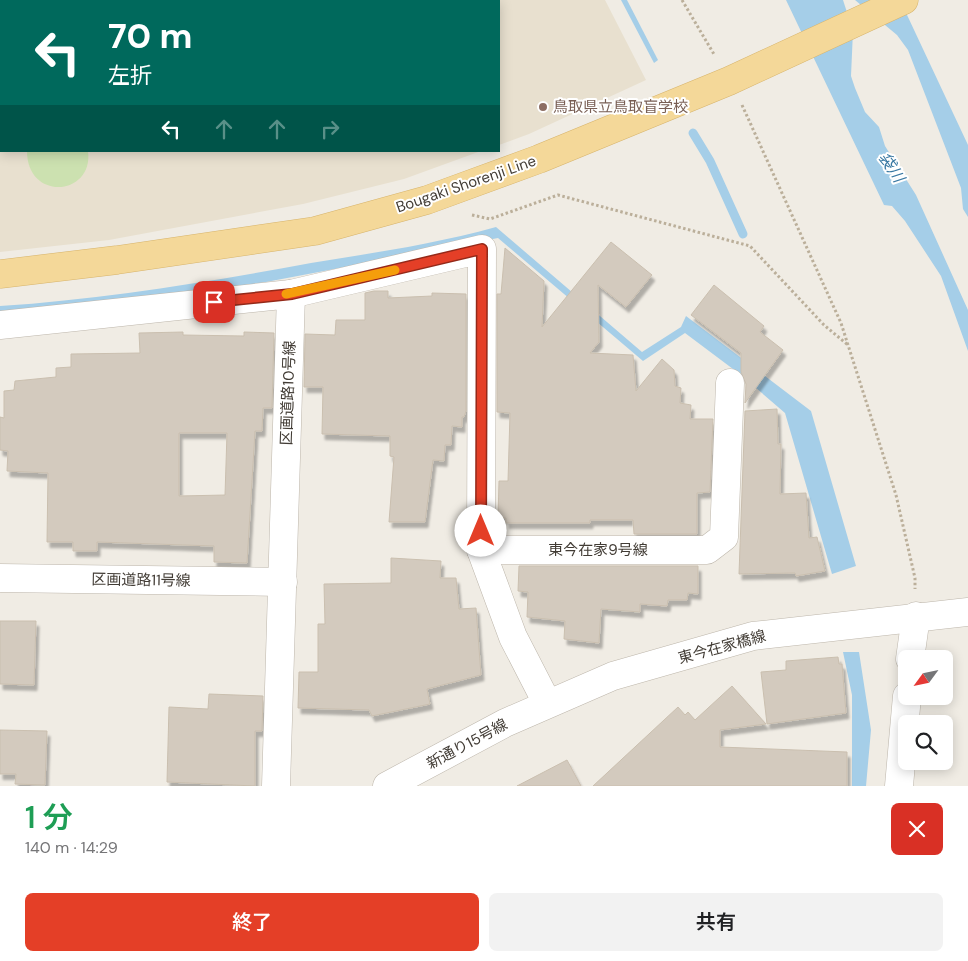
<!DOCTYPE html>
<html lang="ja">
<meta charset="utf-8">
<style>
body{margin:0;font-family:"DM Sans","Noto Sans JP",sans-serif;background:#f2f2f2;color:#202124;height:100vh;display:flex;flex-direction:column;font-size:19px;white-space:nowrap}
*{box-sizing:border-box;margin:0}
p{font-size:16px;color:#757577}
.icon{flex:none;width:28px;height:28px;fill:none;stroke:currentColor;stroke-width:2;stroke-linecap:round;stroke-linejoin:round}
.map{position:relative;height:786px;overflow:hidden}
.sheet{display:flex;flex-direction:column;background:#fff;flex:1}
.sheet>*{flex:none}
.top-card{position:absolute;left:0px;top:0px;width:500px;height:152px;box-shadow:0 2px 12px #0003;background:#00695c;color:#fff;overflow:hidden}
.needle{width:32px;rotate:237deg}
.buttons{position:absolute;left:898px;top:650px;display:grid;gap:10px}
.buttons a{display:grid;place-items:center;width:55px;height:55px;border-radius:8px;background:#fff;box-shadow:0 2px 12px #0003;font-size:25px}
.pin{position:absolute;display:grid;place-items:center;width:42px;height:42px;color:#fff;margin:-21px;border-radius:10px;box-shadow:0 2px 8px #0006}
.me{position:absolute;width:55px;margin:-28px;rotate:0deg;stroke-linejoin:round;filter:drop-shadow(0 0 4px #0008)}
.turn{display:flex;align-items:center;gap:18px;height:105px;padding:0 25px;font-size:22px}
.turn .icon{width:65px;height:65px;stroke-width:2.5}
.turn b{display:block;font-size:35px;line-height:42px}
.lanes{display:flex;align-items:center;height:48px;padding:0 25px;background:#0003;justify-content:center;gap:25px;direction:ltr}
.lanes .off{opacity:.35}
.round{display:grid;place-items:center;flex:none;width:52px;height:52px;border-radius:8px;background:#f2f2f2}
.headline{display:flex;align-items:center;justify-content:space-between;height:85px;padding:0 25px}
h1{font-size:30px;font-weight:600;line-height:38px;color:#1e9e55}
.primary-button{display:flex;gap:10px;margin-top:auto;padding:10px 25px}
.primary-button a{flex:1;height:58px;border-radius:8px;background:#e43f27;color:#fff;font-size:20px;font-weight:600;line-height:58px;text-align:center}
.primary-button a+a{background:#f2f2f2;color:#202124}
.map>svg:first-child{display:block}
</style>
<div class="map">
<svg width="968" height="786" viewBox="0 0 968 786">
<defs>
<filter id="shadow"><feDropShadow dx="3" dy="5.5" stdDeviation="1" flood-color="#0004"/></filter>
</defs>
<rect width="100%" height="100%" fill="#f0ece4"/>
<!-- education -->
<polygon fill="#e8e0cf" points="0,0 605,0 646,80 529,134 499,145 499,1 1,1 1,151 481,151 404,179 303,204 109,240 0,252"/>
<!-- green -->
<path fill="#cce1b0" d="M27,151H88C94,196 27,202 27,151Z"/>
<!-- water -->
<g fill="#a5cee8">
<polygon points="621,0 627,0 658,60 654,63"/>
<polygon points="786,0 843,0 853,31 851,76 855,88 865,112 879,127 885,146 916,195 968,310 968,351 941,276 905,221 892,206 884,205"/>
<polygon points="855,0 900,0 968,145 968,217 963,209 961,188 908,50 897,35"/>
<path d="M496,227L642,352L681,327L686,316L811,411L856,566L832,574L785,413L741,375L685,333L643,361L498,238L266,282L100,305L0,314V306C104,299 208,282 311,263C373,253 435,244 496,227Z"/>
<polygon points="843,652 859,652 871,730 866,786 852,786 852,695"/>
</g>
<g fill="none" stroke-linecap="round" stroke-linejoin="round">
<!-- stream -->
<polyline stroke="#a5cee8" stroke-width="9" points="693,133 710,161 743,234"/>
</g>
<!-- building -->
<g fill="#d3cabe" stroke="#cabfaf" fill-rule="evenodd" filter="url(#shadow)">
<polygon points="611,242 652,275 626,307 598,285 599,342 590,353 633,355 636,391 662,359 674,370 675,386 681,388 680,403 691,405 690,419 713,419 710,492 697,493 697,534 634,534 633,520 590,520 590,523 506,523 506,518 498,518 499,481 508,481 510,413 497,412 497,294 501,294 505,248 544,281 542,327"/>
<polygon points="714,285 764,326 760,332 783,350 745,403 746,384 741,372 741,353 691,315"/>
<polygon points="374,291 388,291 388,298 432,296 432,293 466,294 466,411 464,417 462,417 462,427 452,426 451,445 445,445 444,461 433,460 425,522 389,522 394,457 390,456 390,436 322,434 323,387 304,387 305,334 335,335 336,320 365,320 365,293"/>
<path d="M183,332V335L244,336V332L274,333L272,408H263L262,431H255L247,563L214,562V546L97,542V551H73V542H47L48,473L7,471L8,451L0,450V417L4,418V391L14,390L15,381L56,377V368L71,367V354L140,353L139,333ZM179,433H227L225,495L179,496Z"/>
<polygon points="777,409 778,444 781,444 780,494 806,493 809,538 817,537 825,571 796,576 795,573 739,574 745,411"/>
<polygon points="391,558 441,561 440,578 456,578 459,609 476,608 481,675 427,689 430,704 372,716 369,710 298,708 299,672 318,672 318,624 325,624 324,584 391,583"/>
<polygon points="519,566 698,566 698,594 688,593 687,600 668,600 667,606 640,604 640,612 601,609 599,643 564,639 565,621 527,617 528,592 518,591"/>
<polygon points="0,621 36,621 34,685 0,684"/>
<polygon points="838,657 839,664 842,664 846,713 767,724 761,672 786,670 786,661"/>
<polygon points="732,686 766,724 720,730 720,747 847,752 847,786 593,786 678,707 685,715 688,712 695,720"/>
<polygon points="209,694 263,696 262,731 255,731 255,786 167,782 169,707 208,709"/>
<polygon points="0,730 47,731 45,785 15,784 16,774 0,774"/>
<polygon points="567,760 581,786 517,786"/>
</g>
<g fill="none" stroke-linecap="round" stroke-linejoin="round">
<defs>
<g id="minor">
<polyline points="291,294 482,249 481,550"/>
<polyline points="0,325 291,294 276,786"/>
<polyline points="0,578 283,582"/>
<polyline points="910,659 916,616"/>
<polyline points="547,703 513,637 481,550 707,550 724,537 730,383"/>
<polyline points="387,786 505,723 613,676 753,636 968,612"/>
<polyline points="899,786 907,696"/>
</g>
<polyline id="major" points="0,274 117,260 315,231 427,200 539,159 729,81 904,0"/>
</defs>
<!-- minor casing -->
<use href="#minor" stroke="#bdb6ab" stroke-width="29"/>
<!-- major casing -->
<use href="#major" stroke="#d7b46c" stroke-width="29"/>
<!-- path -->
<g stroke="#bbaf9a" stroke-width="3" stroke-dasharray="2.5 2.5" stroke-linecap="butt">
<polyline points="682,0 715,56"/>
<polyline points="742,105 841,323 896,495 915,578 915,589"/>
<polyline points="472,215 490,219 558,195 750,246 824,325 848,345"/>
</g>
<!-- minor -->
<use href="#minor" stroke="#fff" stroke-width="28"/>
<!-- major -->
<use href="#major" stroke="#f4d899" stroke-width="28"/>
</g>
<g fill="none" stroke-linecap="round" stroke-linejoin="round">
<defs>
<polyline id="route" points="214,302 292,294 482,249 481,531"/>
</defs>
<!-- route casing -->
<use href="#route" stroke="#942919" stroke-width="12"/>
<!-- route -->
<use href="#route" stroke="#e43f27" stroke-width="9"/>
<!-- slow -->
<polyline stroke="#f59e0b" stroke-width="9" points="286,294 395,270"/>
</g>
<!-- markers -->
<circle fill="#8d6e63" stroke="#fff" stroke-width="2" cx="543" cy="107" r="5"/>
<g text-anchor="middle" stroke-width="4" stroke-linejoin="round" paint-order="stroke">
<!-- education labels -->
<g font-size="15" fill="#785e54" stroke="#fff" text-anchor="start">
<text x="553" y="112">鳥取県立鳥取盲学校</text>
</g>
<!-- street labels -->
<g font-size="15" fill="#423c35" stroke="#fff">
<text transform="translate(466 184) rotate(-19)" y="5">Bougaki Shorenji Line</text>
<text transform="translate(288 393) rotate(-88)" y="5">区画道路10号線</text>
<text x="598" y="555">東今在家9号線</text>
<text transform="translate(141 580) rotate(1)" y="5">区画道路11号線</text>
<text transform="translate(722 647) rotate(-15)" y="5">東今在家橋線</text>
<text transform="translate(467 744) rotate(-28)" y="5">新通り15号線</text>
</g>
<!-- water labels -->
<g font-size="16" font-style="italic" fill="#3978a2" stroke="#fff">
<text transform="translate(892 167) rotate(57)" y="6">袋川</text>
</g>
</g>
</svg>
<div class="buttons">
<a><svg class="needle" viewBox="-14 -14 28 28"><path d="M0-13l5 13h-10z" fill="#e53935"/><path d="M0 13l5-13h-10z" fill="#757577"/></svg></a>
<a><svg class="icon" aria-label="search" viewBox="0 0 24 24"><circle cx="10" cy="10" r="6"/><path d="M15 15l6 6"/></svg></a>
</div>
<div class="pin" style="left:214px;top:302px;background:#d93025"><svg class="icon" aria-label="arrive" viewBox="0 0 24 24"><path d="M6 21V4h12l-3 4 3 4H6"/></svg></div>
<svg class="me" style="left:481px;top:531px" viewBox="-20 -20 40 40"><circle r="19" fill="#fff"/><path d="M0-13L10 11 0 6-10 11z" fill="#e43f27"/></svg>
<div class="top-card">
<div class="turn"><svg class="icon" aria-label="left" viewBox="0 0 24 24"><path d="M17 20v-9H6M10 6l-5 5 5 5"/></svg><div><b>70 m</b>左折</div></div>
<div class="lanes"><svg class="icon" aria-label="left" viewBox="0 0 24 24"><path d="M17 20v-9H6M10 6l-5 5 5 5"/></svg><svg class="icon off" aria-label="ahead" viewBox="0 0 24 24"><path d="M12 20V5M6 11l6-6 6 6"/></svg><svg class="icon off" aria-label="ahead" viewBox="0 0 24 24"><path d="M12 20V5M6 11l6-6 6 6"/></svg><svg class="icon off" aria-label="right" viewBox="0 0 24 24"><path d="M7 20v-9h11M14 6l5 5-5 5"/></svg></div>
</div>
</div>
<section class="sheet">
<div class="headline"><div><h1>1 分</h1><p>140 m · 14:29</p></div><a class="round" style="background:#d93025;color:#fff"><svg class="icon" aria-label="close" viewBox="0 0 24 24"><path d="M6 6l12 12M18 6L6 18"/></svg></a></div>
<div class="primary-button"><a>終了</a><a>共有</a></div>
</section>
